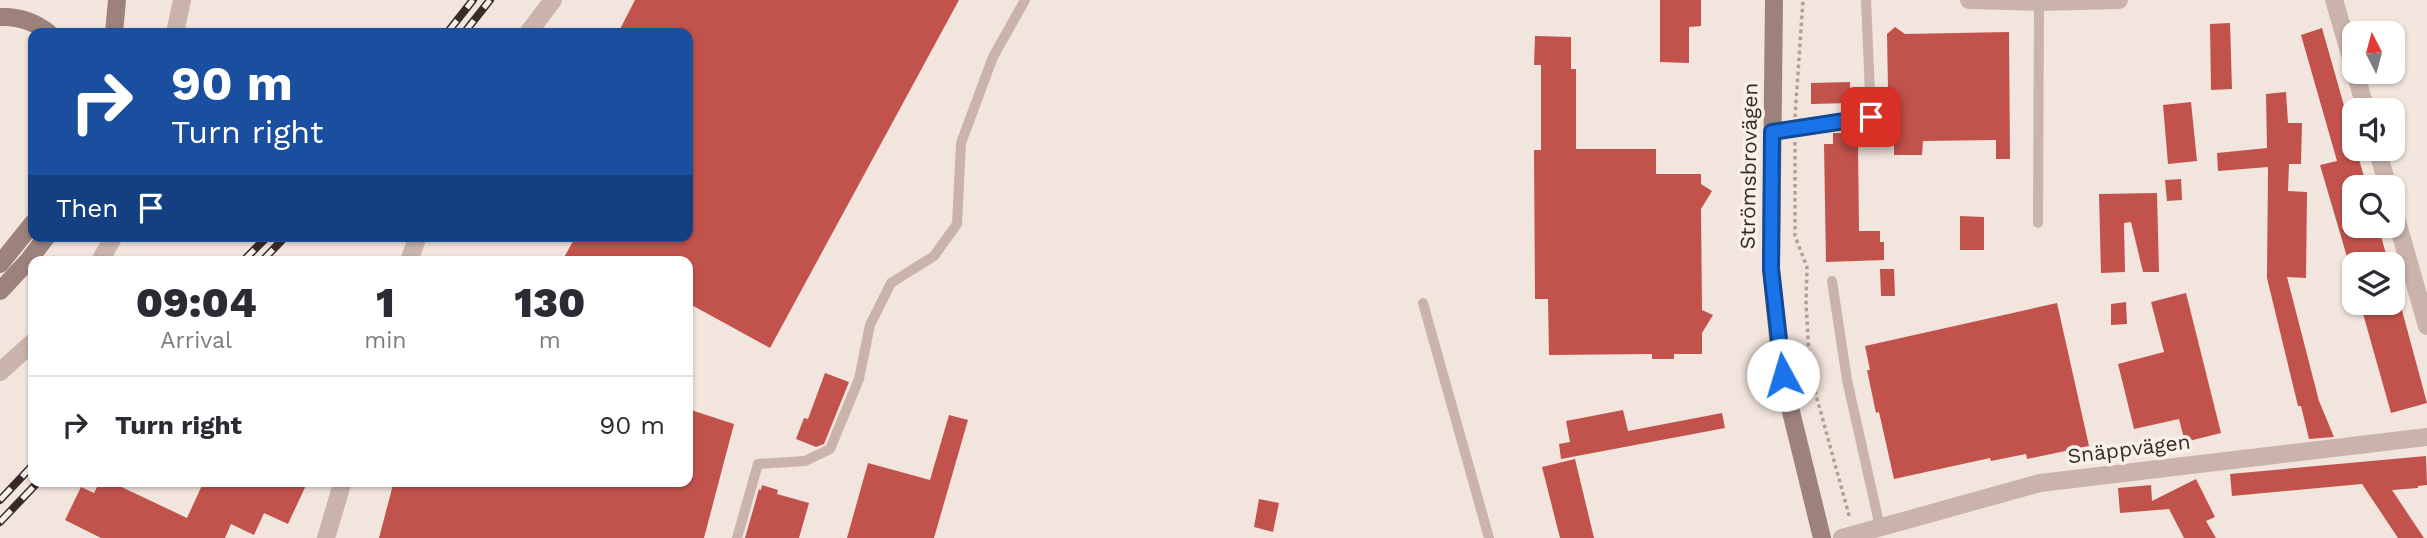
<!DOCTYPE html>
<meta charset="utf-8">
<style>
body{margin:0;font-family:"Work Sans",sans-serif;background:#f2f2f3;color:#2b2b33;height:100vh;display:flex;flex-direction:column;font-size:26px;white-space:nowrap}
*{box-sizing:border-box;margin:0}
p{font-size:23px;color:#7c7c81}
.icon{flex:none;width:38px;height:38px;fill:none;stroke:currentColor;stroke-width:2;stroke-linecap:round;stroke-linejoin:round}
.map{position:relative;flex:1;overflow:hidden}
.side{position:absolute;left:28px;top:256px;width:665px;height:231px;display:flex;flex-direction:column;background:#fff;border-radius:14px;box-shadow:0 2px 5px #0004}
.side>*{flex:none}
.hud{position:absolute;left:28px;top:28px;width:665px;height:214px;border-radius:14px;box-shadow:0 2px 5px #0004;background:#1a4fa0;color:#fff;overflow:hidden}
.needle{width:46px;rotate:354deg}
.buttons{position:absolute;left:2342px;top:21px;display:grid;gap:14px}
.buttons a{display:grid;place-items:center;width:63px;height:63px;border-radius:14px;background:#fff;box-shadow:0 2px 5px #0004;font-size:35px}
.pin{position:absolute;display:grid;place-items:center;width:60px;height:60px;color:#fff;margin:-30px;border-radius:14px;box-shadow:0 4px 10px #0006}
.me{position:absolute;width:77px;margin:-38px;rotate:354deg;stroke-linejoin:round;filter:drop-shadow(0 0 5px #0008)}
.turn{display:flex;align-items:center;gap:24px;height:147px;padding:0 28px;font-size:32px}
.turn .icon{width:91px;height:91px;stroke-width:2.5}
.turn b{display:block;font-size:49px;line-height:60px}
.then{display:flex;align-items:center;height:66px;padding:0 28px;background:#0003;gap:14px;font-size:26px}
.eta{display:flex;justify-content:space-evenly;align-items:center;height:119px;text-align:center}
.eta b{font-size:42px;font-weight:800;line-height:49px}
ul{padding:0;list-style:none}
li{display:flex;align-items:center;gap:21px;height:98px;padding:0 28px;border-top:2px solid #e1e1e2}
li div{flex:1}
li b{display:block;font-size:26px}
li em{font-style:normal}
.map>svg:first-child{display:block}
</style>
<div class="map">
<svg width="2427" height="538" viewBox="0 0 2427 538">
<rect width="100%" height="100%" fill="#f2e5de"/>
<!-- building -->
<g fill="#c1534c">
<polygon points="635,0 959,0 770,348 688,303 688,261 562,261 576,236 688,236 688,33 618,33"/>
<polygon points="1660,0 1701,0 1701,26 1689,27 1689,63 1660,62"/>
<polygon points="2230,23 2232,89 2211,90 2210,24"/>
<polygon points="1895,27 1905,34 2009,32 2010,159 1996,159 1996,140 1923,141 1922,155 1894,155 1894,142 1889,142 1887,34"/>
<polygon points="2322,28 2354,141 2354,149 2356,149 2367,187 2354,187 2354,226 2378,226 2389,264 2354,264 2350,267 2320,165 2337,161 2301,35"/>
<polygon points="1535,36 1571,37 1571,69 1576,69 1576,149 1656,149 1656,174 1701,174 1701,184 1712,191 1701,209 1702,310 1713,315 1702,333 1702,354 1674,354 1674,359 1652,359 1652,354 1549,355 1548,299 1535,299 1534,150 1541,150 1541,65 1534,65"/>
<polygon points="1850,82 1850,103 1811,104 1811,83"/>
<polygon points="2286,92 2288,123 2302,123 2301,164 2289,164 2288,191 2307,192 2306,278 2287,277 2319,401 2334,437 2309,439 2301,406 2298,406 2267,278 2268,167 2218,171 2217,153 2267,148 2266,94"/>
<polygon points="2191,102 2197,161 2168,164 2163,105"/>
<polygon points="1833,133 1849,133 1849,144 1858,144 1859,231 1880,231 1880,242 1884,242 1884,260 1826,262 1824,144 1833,144"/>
<polygon points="2181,179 2182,200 2167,201 2165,180"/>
<polygon points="2157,193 2159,272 2143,272 2131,222 2124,223 2125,272 2101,273 2099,194"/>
<polygon points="1960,216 1984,217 1984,250 1960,250"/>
<polygon points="1880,269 1894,269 1895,296 1881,296"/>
<polygon points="2186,293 2221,433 2185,442 2179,419 2134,429 2118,364 2164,352 2151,302"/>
<polygon points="2126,302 2127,324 2111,325 2111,304"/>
<polygon points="2057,303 2089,446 2027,459 2026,454 1991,461 1990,458 1894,479 1879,412 1876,413 1867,370 1870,370 1865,346"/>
<polygon points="2360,303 2400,303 2427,403 2391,413"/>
<polygon points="825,373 849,382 824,444 816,447 796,439 804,418 808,419"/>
<polygon points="688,409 734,424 704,538 379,538 394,481 688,481"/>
<polygon points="1623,410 1628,431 1722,413 1725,428 1561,459 1559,444 1570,442 1566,421"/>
<polygon points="949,415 968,420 934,538 847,538 868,463 930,480"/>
<polygon points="2426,456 2427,485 2418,486 2418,488 2392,490 2424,538 2398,538 2362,484 2232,496 2230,474"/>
<polygon points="1575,459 1594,538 1560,538 1542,467"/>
<polygon points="2196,479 2215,517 2206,521 2216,538 2184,538 2169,509 2120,513 2118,488 2151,485 2152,501"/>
<polygon points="100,481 109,481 187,518 204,481 308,481 288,524 264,513 254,535 231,524 225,538 101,538 65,520 81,487 94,493"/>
<polygon points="762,485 778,490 777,494 809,503 799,538 745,538 759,489 761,490"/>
<polygon points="1259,499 1279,503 1273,532 1254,527"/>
</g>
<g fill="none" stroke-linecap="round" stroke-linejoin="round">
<!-- path -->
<g stroke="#b59d94" stroke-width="3.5" stroke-dasharray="3.5 3.5" stroke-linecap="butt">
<polyline points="1795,117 1803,0"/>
<polyline points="1795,142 1795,236 1807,267 1806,303 1810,373 1850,519"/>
</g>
<!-- service -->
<g stroke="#c9b3aa" stroke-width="10">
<polyline points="1772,133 1871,117 1866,0"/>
<polyline points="2038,223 2039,0"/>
<polyline points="1832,281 1847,380 1880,527"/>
<polyline points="1423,303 1489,538"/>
<polyline points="737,538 758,464 805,461 830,449 859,379 870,325 891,283 934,256 957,224 961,143 993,57 1025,0"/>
</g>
<!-- minor -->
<g stroke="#c9b3aa" stroke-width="18">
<polyline points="1969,0 2039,2 2119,0"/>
<polyline points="2334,0 2354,68"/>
<polyline points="175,33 182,0"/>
<polyline points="528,33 553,0"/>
<polyline points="2355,72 2366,110"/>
<polyline points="2377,149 2388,187"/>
<polyline points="2392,204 2427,326"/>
<polyline points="100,261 114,236"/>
<polyline points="409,261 418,236"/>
<polyline points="0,372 33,342"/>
<polyline points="326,538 343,481"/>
<polyline points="1842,538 2040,483 2427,437"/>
</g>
<!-- secondary -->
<g stroke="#9d827b" stroke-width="18">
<polyline points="1774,0 1771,269 1782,375 1822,538"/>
<path d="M0,17C18,16 35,22 49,33"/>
<polyline points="114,33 117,0"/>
<polyline points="0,264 33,223"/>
<polyline points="0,291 28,261 47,236"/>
</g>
<defs>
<g id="rail">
<polyline points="447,33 473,0"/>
<polyline points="464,33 490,0"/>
<polyline points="243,261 268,236"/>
<polyline points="262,261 286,236"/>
<polyline points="0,500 33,465"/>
<polyline points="0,522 39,481"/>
</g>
</defs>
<!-- rail casing -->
<use href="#rail" stroke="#372b29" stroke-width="8"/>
<!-- rail -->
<use href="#rail" stroke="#f9f0ea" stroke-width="5" stroke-dasharray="16" stroke-linecap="butt"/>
</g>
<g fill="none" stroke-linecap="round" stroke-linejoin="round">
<defs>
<polyline id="route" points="1783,375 1771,269 1772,132 1871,117"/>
</defs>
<!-- route casing -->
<use href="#route" stroke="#114b97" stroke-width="18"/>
<!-- route -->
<use href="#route" stroke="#1a73e8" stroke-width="12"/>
</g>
<g text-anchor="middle" stroke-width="7" stroke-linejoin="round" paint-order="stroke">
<!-- street labels -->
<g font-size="21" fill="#372b29" stroke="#f9f0ea">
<text transform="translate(1749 166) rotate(-89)" y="7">Strömsbrovägen</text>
<text transform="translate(2129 449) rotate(-7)" y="7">Snäppvägen</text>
</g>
</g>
</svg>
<div class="buttons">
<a><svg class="needle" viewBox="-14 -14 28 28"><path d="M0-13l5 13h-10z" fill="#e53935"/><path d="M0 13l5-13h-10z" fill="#7c7c81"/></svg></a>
<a><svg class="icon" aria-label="sound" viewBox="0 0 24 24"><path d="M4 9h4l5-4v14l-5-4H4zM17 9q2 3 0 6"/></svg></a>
<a><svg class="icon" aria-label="search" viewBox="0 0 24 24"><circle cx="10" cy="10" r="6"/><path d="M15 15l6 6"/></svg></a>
<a><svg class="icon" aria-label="layers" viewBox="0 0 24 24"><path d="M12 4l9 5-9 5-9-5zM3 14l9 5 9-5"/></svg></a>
</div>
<div class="pin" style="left:1871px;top:117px;background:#d93025"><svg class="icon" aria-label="arrive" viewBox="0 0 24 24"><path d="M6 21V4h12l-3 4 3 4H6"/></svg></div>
<svg class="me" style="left:1783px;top:375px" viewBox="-20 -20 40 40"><circle r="19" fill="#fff"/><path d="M0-13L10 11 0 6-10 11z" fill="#1a73e8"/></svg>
<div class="hud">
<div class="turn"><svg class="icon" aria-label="right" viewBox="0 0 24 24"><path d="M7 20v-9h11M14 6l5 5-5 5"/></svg><div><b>90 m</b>Turn right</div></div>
<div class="then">Then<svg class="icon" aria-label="arrive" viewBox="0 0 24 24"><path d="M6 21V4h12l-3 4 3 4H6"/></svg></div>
</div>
<section class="side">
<div class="eta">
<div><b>09:04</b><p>Arrival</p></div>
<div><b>1</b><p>min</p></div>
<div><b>130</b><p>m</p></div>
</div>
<ul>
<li><svg class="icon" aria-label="right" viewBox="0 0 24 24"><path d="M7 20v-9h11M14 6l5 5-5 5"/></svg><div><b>Turn right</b></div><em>90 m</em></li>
</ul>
</section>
</div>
